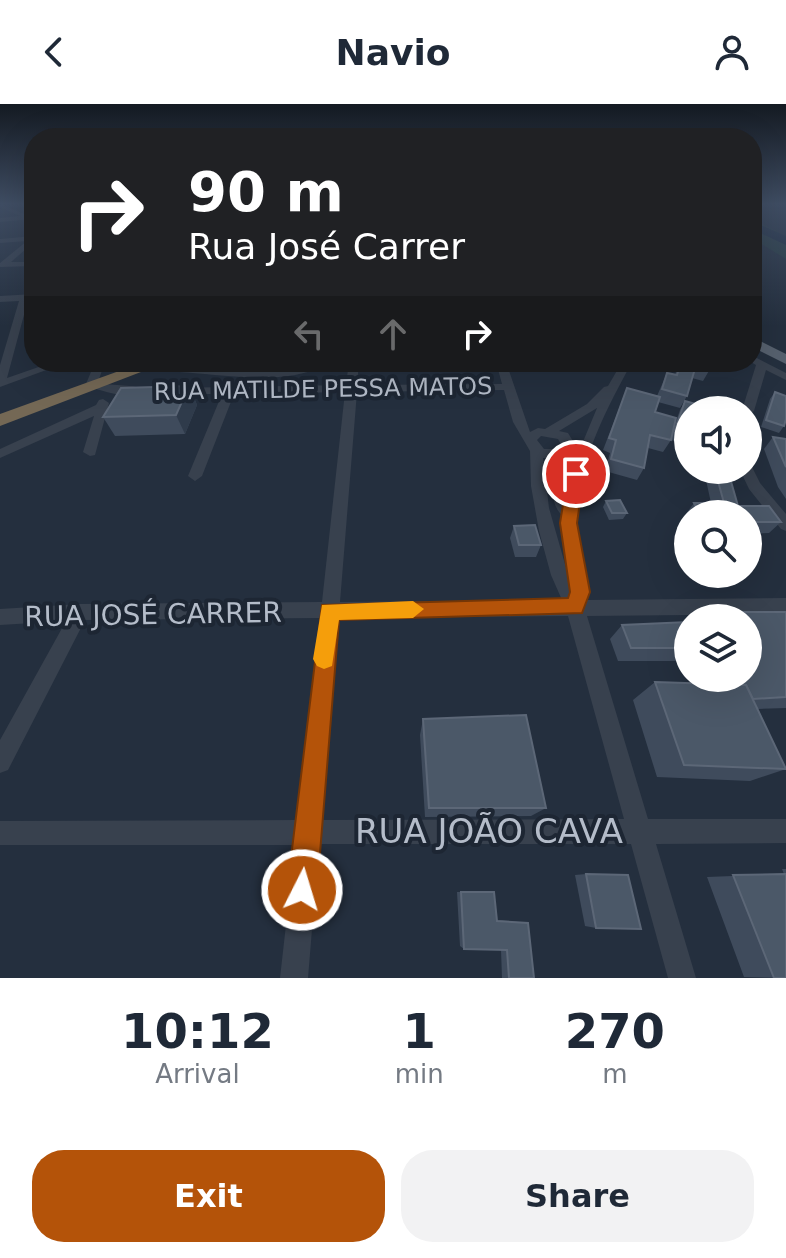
<!DOCTYPE html>
<meta charset="utf-8">
<style>
body{margin:0;font-family:"DejaVu Sans",sans-serif;background:#f2f2f3;color:#1f2937;height:100vh;display:flex;flex-direction:column;font-size:30px;white-space:nowrap}
*{box-sizing:border-box;margin:0}
p{font-size:26px;color:#747a83}
.icon{flex:none;width:44px;height:44px;fill:none;stroke:currentColor;stroke-width:2;stroke-linecap:round;stroke-linejoin:round}
.map{position:relative;height:874px;overflow:hidden}
.side{display:flex;flex-direction:column;background:#fff;flex:1}
.side>*{flex:none}
.guide{position:absolute;left:24px;top:24px;width:738px;height:244px;border-radius:32px;box-shadow:0 8px 32px #0002;background:#202124;color:#fff;overflow:hidden}
.tools{position:absolute;left:674px;top:292px;display:grid;gap:16px}
.tools a{display:grid;place-items:center;width:88px;height:88px;border-radius:50%;background:#fff;box-shadow:0 8px 32px #0002;font-size:40px}
.pin{position:absolute;display:grid;place-items:center;width:68px;height:68px;color:#fff;margin:-34px;border:4px solid #fff;border-radius:50%;box-shadow:0 2px 8px #0007}
.me{position:absolute;width:88px;margin:-44px;rotate:5deg;stroke-linejoin:round;filter:drop-shadow(0 0 6px #0008)}
.turn{display:flex;align-items:center;gap:28px;height:168px;padding:0 32px;font-size:36px}
.turn .icon{width:104px;height:104px;stroke-width:2.5}
.turn b{display:block;font-size:56px;line-height:68px}
.lanes{display:flex;align-items:center;height:76px;padding:0 32px;background:#0003;justify-content:center;gap:40px;direction:ltr}
.lanes .off{opacity:.35}
.eta{display:flex;justify-content:space-evenly;align-items:center;height:136px;text-align:center}
.eta b{font-size:48px;font-weight:700;line-height:56px}
.primary-button{display:flex;gap:16px;margin-top:auto;padding:16px 32px}
.primary-button a{flex:1;height:92px;border-radius:32px;background:#b45309;color:#fff;font-size:32px;font-weight:700;line-height:92px;text-align:center}
.primary-button a+a{background:#f2f2f3;color:#1f2937}
header{display:flex;justify-content:space-between;align-items:center;height:104px;padding:0 32px;background:#fff;font-size:36px;font-weight:700}
.map>svg:first-child{display:block}
</style>
<header><svg class="icon" aria-label="back" viewBox="0 0 24 24"><path d="M15 5l-7 7 7 7"/></svg>Navio<svg class="icon" aria-label="person" viewBox="0 0 24 24"><circle cx="12" cy="8" r="4"/><path d="M4 21q1-7 8-7t8 7"/></svg></header>
<div class="map">
<svg width="786" height="874" viewBox="0 0 786 874">
<rect width="100%" height="100%" fill="#242f3e"/>
<!-- green -->
<polygon fill="#263c3f" points="752,115 786,132 786,155 752,134"/>
<g fill="none" stroke-linecap="round" stroke-linejoin="round">
<!-- river -->
<polygon fill="#17263c" fill-rule="evenodd" points="752,117 786,132 786,141 752,125"/>
<!-- minor -->
<g fill="#38414e" fill-rule="evenodd">
<polygon points="0,100 29,112 34,111 34,115 0,118 0,114 20,112 0,103"/>
<polygon points="34,132 34,138 11,158 34,158 34,162 0,163 0,159 27,137 0,139 0,135"/>
<polygon points="34,190 34,196 28,196 7,274 53,258 68,258 0,283 0,261 19,197 0,198 0,192"/>
<polygon points="753,252 786,269 786,276 766,266 754,307 748,311 748,306 742,306 756,261 751,258"/>
<path d="M95,258H105L98,278C114,283 134,279 147,287C131,297 105,288 88,282L86,280Z"/>
<path d="M314,258H327C295,284 219,270 179,268L174,265L179,262C218,264 278,275 314,258Z"/>
<path d="M349,258H359L357,281L502,280L496,258H506L530,328L538,324L545,325L587,300L604,283L608,282L622,258H632C606,306 577,360 577,416C577,443 590,468 586,496L786,494V510L587,512L648,715H786V739L656,740L696,874H668L631,740H319L308,874H280L295,741H0V717L297,716L320,514L85,516L8,666L0,669V636L66,517L0,521V505L80,500L322,498L345,288L234,290L202,372L195,377L188,372L222,290H172L166,287L172,284L346,281ZM504,286L513,318L530,347L531,382L539,427L551,471L562,496L340,498L357,288ZM597,304L570,369L576,342L568,329L559,327ZM541,332L558,335L562,342L561,345H544L537,336ZM543,354L558,355C555,372 547,398 562,411L569,474L549,404ZM568,512L624,715L322,716L338,514Z"/>
<polygon points="103,295 109,299 95,351 90,352 83,348 94,312 0,354 0,345 96,301 99,296"/>
<polygon points="748,362 752,363 760,379 786,410 786,427 781,425 749,385 740,366 748,366"/>
</g>
<!-- major -->
<polygon fill="#56606e" fill-rule="evenodd" points="752,233 786,250 786,260 752,243"/>
<!-- highway -->
<polygon fill="#746855" fill-rule="evenodd" points="144,258 167,258 0,322 0,310"/>
</g>
<!-- wall -->
<g fill="#3f4b5c">
<polygon points="679,258 712,258 710,265 703,277 692,274 687,292 680,304 658,298 655,308 674,323 680,306 685,297 688,306 688,341 671,336 663,348 648,344 644,364 637,376 605,367 610,349 603,346 627,284 657,292 667,269 675,271"/>
<polygon points="189,282 197,301 185,330 115,332 103,313"/>
<polygon points="775,288 784,322 779,329 761,323 770,295"/>
<polygon points="773,333 786,335 786,395 778,383 764,345"/>
<polygon points="714,366 723,366 738,402 781,418 769,429 748,430 748,410 688,410 688,416 685,411 694,399 711,399 706,376"/>
<polygon points="606,397 627,409 623,415 609,416 603,403"/>
<polygon points="514,422 541,441 536,453 515,453 510,434"/>
<polygon points="739,508 786,508 786,604 758,605 786,665 750,677 657,673 633,596 655,578 713,580 710,574 748,574 748,514 732,514"/>
<polygon points="688,518 688,557 618,557 610,535 622,521"/>
<polygon points="423,615 546,704 531,712 425,713 420,631"/>
<polygon points="782,765 786,765 786,874 744,873 707,773 784,770"/>
<polygon points="586,770 596,824 585,822 575,771"/>
<polygon points="457,788 494,788 497,816 528,819 534,874 502,874 501,846 464,845 460,842"/>
</g>
<!-- shaded-wall -->
<polygon fill="#2f3b4b" points="189,282 197,301 185,330 176,311"/>
<!-- building -->
<g fill="#4b5868" stroke="#5c6777" stroke-width="2">
<polygon points="681,258 712,258 710,265 696,261 687,292 662,285 667,269 677,271"/>
<polygon points="189,282 176,311 103,313 121,284"/>
<polygon points="627,284 660,293 655,308 676,314 671,336 650,331 644,364 611,355 616,336 609,334"/>
<polygon points="775,288 786,292 786,315 784,322 766,316"/>
<polygon points="685,297 706,303 705,306 688,306 688,330 675,326"/>
<polygon points="773,333 786,335 786,363"/>
<polygon points="715,366 728,367 738,402 769,402 781,418 748,418 748,410 700,410 694,399 724,399"/>
<polygon points="620,396 627,409 612,409 606,397"/>
<polygon points="535,421 541,441 519,441 514,422"/>
<polygon points="739,508 786,508 786,593 753,595 746,581 738,580 735,574 748,574 748,514 742,514"/>
<polygon points="688,518 688,544 631,544 622,521"/>
<polygon points="655,578 746,581 786,665 684,661"/>
<polygon points="526,611 546,704 429,704 423,615"/>
<polygon points="586,770 628,771 641,825 596,824"/>
<polygon points="786,770 786,874 774,874 733,771"/>
<polygon points="461,788 494,788 497,817 528,819 534,874 509,874 507,846 464,845"/>
</g>
<!-- sky -->
<linearGradient id="sky" x2="0" y2="1"><stop stop-color="#141a22"/><stop offset="0.45" stop-color="#3f4d63"/><stop offset="1" stop-color="#3f4d63" stop-opacity="0"/></linearGradient>
<rect width="786" height="222" fill="url(#sky)"/>
<!-- route -->
<polygon fill="#b45309" stroke="#753606" stroke-width="2" points="576,365 584,370 577,419 590,488 582,509 339,516 317,786 313,797 302,801 292,797 287,786 322,501 568,494 570,488 560,419 568,370"/>
<!-- slow -->
<polygon fill="#f59e0b" points="413,497 424,505 413,514 339,516 332,562 324,565 317,562 313,555 322,501"/>
<g text-anchor="middle" stroke-width="8" stroke-linejoin="round" paint-order="stroke">
<!-- far-street labels -->
<g font-size="24" fill="#b4bcc9" stroke="#1d2633">
<text transform="translate(323 285) rotate(-1)" y="8">RUA MATILDE PESSA MATOS</text>
</g>
<!-- street labels -->
<g font-size="28" fill="#b4bcc9" stroke="#1d2633">
<text transform="translate(153 510) rotate(-1)" y="10">RUA JOSÉ CARRER</text>
</g>
<!-- near-street labels -->
<g font-size="34" fill="#b4bcc9" stroke="#1d2633">
<text x="489" y="739">RUA JOÃO CAVA</text>
</g>
</g>
</svg>
<div class="tools">
<a><svg class="icon" aria-label="sound" viewBox="0 0 24 24"><path d="M4 9h4l5-4v14l-5-4H4zM17 9q2 3 0 6"/></svg></a>
<a><svg class="icon" aria-label="search" viewBox="0 0 24 24"><circle cx="10" cy="10" r="6"/><path d="M15 15l6 6"/></svg></a>
<a><svg class="icon" aria-label="layers" viewBox="0 0 24 24"><path d="M12 4l9 5-9 5-9-5zM3 14l9 5 9-5"/></svg></a>
</div>
<div class="pin" style="left:576px;top:370px;background:#d93025"><svg class="icon" aria-label="arrive" viewBox="0 0 24 24"><path d="M6 21V4h12l-3 4 3 4H6"/></svg></div>
<svg class="me" style="left:302px;top:786px" viewBox="-20 -20 40 40"><circle r="17" fill="#b45309" stroke="#fff" stroke-width="3"/><path d="M0-11L8 9 0 5-8 9z" fill="#fff"/></svg>
<div class="guide">
<div class="turn"><svg class="icon" aria-label="right" viewBox="0 0 24 24"><path d="M7 20v-9h11M14 6l5 5-5 5"/></svg><div><b>90 m</b>Rua José Carrer</div></div>
<div class="lanes"><svg class="icon off" aria-label="left" viewBox="0 0 24 24"><path d="M17 20v-9H6M10 6l-5 5 5 5"/></svg><svg class="icon off" aria-label="ahead" viewBox="0 0 24 24"><path d="M12 20V5M6 11l6-6 6 6"/></svg><svg class="icon" aria-label="right" viewBox="0 0 24 24"><path d="M7 20v-9h11M14 6l5 5-5 5"/></svg></div>
</div>
</div>
<section class="side">
<div class="eta">
<div><b>10:12</b><p>Arrival</p></div>
<div><b>1</b><p>min</p></div>
<div><b>270</b><p>m</p></div>
</div>
<div class="primary-button"><a>Exit</a><a>Share</a></div>
</section>
